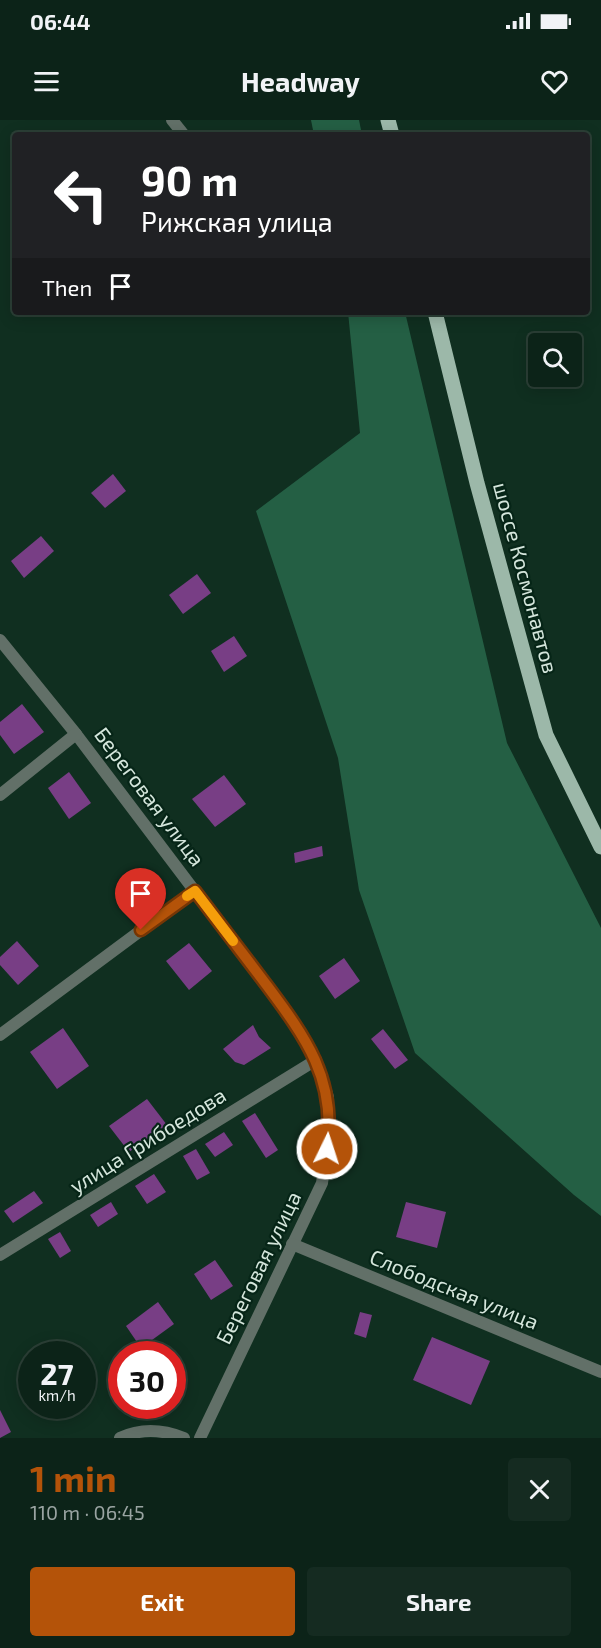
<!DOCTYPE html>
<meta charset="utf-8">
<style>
body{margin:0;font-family:"Exo 2",sans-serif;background:#152b21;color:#f1f3f6;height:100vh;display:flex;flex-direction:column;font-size:22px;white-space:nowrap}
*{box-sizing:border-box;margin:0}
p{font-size:20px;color:#9aa4a2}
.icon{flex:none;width:33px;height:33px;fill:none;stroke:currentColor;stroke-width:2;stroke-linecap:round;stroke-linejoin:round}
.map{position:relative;height:1318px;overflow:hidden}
.drawer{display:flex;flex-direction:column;background:#0c2318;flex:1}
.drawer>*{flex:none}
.banner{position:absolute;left:12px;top:12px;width:578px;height:183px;border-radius:6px;box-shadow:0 3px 15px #0003,0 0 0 2px #2c4037;background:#202124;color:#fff;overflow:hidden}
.buttons{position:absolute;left:528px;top:213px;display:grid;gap:12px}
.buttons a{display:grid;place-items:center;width:54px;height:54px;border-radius:6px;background:#0c2318;box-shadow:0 3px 15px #0003,0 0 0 2px #2c4037;font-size:30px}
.speed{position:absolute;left:18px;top:1221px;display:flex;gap:12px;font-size:30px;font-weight:700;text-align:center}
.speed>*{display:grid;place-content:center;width:78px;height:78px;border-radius:50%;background:#0c2318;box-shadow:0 3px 15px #0003,0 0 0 2px #2c4037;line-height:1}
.speed small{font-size:15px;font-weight:400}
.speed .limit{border:9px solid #d22;background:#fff;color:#111}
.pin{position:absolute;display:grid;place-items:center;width:51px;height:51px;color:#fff;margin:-62px -26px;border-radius:50% 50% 50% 0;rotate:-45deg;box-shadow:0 0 6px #0007}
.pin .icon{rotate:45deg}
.me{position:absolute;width:66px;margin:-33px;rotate:4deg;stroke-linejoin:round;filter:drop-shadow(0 0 4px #0008)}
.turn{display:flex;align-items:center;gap:21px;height:126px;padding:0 30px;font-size:27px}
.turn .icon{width:78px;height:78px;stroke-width:2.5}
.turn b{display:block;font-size:42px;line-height:51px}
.then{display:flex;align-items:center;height:57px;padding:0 30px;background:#0003;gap:12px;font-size:22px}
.round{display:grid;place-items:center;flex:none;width:63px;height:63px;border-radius:6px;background:#152b21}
.overview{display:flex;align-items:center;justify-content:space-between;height:102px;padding:0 30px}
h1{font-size:36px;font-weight:700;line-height:45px;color:#b45309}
.action{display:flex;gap:12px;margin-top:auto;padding:12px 30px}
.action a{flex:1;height:69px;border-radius:6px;background:#b45309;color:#fff;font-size:24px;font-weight:700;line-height:69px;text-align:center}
.action a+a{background:#152b21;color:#f1f3f6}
.status{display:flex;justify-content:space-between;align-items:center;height:42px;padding:0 30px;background:#0c2318;direction:ltr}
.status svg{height:16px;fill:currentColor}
header{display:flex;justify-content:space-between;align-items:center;height:78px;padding:0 30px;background:#0c2318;font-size:27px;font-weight:700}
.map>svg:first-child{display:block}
</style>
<div class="status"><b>06:44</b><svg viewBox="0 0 49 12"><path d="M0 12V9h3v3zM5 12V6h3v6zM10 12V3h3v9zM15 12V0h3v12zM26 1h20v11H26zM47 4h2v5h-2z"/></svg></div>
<header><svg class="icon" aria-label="menu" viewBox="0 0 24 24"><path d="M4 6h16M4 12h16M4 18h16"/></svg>Headway<svg class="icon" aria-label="heart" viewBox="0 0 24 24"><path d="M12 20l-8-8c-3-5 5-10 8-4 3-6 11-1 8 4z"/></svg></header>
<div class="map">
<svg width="601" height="1318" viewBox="0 0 601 1318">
<rect width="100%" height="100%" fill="#102f20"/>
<!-- forest -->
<g fill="#245f44">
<polygon points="311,0 359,0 362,15 314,15"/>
<polygon points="348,192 405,192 507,623 601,808 601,1096 574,1075 415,933 359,770 338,638 256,391 360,313"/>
</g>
<!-- building -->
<g fill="#783e85">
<polygon points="113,354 126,371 105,388 91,373"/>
<polygon points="41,416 54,431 24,458 11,441"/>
<polygon points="197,454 211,473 183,494 169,475"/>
<polygon points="234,516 247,536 224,552 211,531"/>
<polygon points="22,584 44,612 14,634 0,615 0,602"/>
<polygon points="69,652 91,683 69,699 48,668"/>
<polygon points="224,655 246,684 215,707 192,679"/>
<polygon points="322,726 323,736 295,743 294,733"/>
<polygon points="140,748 152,764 138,775 126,757"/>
<polygon points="17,821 39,846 18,865 0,845 0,837"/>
<polygon points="189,823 212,851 189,870 166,841"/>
<polygon points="344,838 360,861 335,879 319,856"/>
<polygon points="253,905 259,917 271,928 244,945 235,942 223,929"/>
<polygon points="63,908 89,946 57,969 30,932"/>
<polygon points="383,909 408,940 395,949 371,919"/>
<polygon points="147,979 167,1005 129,1032 109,1006"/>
<polygon points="255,993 278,1030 266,1038 242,1001"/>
<polygon points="224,1012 233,1025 215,1037 205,1024"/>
<polygon points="196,1029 210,1053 197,1060 183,1036"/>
<polygon points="154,1054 166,1072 147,1084 135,1066"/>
<polygon points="34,1071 43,1083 13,1103 4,1091"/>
<polygon points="111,1082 118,1094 98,1107 90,1095"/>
<polygon points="406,1082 446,1092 437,1128 396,1117"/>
<polygon points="60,1112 71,1131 60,1138 48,1119"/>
<polygon points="215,1140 233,1166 211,1180 194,1154"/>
<polygon points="158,1182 174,1204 141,1228 126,1206"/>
<polygon points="360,1192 372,1195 366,1218 354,1214"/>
<polygon points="432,1217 490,1241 471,1285 413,1260"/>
<polygon points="0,1290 11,1312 0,1318"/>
</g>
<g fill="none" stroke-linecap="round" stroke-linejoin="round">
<!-- minor -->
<g stroke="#627068" stroke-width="12">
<polyline points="172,0 184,15"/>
<polyline points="0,520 76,614 296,905 316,940 328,977 329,1013 322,1063 200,1318"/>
<polyline points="0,675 76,614"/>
<polyline points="0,915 194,771"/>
<polyline points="292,1124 601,1252"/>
<polyline points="0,1135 316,940"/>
<path d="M120,1318C141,1308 164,1310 184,1318"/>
</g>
<!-- primary -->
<g stroke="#9cb8a9" stroke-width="15">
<polyline points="388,0 392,15"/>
<polyline points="435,192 477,363 546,615 601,727"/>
</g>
</g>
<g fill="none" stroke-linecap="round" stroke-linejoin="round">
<defs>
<path id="route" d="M141,810L195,771C217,800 239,829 262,859C303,914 337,956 327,1029"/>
</defs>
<!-- route casing -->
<use href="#route" stroke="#753606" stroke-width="15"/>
<!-- route -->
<use href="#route" stroke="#b45309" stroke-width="10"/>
<!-- slow -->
<polyline stroke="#f59e0b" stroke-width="10" points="187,776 195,771 233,821"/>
</g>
<g text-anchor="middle" stroke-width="4.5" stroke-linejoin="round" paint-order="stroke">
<!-- street labels -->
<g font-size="21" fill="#d5e6dc" stroke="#062517">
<text transform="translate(525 458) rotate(75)" y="7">шоссе Космонавтов</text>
<text transform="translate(149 677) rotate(53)" y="7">Береговая улица</text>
<text transform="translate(148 1021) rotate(-32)" y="7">улица Грибоедова</text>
<text transform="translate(259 1148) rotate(-64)" y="7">Береговая улица</text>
<text transform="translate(454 1170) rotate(22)" y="7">Слободская улица</text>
</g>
</g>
</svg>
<div class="buttons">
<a><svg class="icon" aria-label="search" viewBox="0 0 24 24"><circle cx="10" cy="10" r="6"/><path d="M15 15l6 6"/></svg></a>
</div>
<div class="speed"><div>27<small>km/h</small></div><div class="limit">30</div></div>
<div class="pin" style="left:141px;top:810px;background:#d93025"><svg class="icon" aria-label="arrive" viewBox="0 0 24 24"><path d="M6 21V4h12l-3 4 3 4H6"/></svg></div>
<svg class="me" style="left:327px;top:1029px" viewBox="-20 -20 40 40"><circle r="17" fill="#b45309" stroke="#fff" stroke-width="3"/><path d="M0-11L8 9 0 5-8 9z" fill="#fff"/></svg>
<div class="banner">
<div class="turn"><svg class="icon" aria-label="left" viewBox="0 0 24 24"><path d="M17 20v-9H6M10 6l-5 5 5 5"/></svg><div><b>90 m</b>Рижская улица</div></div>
<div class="then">Then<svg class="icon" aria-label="arrive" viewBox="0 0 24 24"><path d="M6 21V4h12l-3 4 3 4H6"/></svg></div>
</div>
</div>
<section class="drawer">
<div class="overview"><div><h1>1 min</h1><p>110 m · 06:45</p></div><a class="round"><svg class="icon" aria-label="close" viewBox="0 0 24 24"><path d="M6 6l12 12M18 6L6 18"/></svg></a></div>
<div class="action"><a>Exit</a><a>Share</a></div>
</section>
